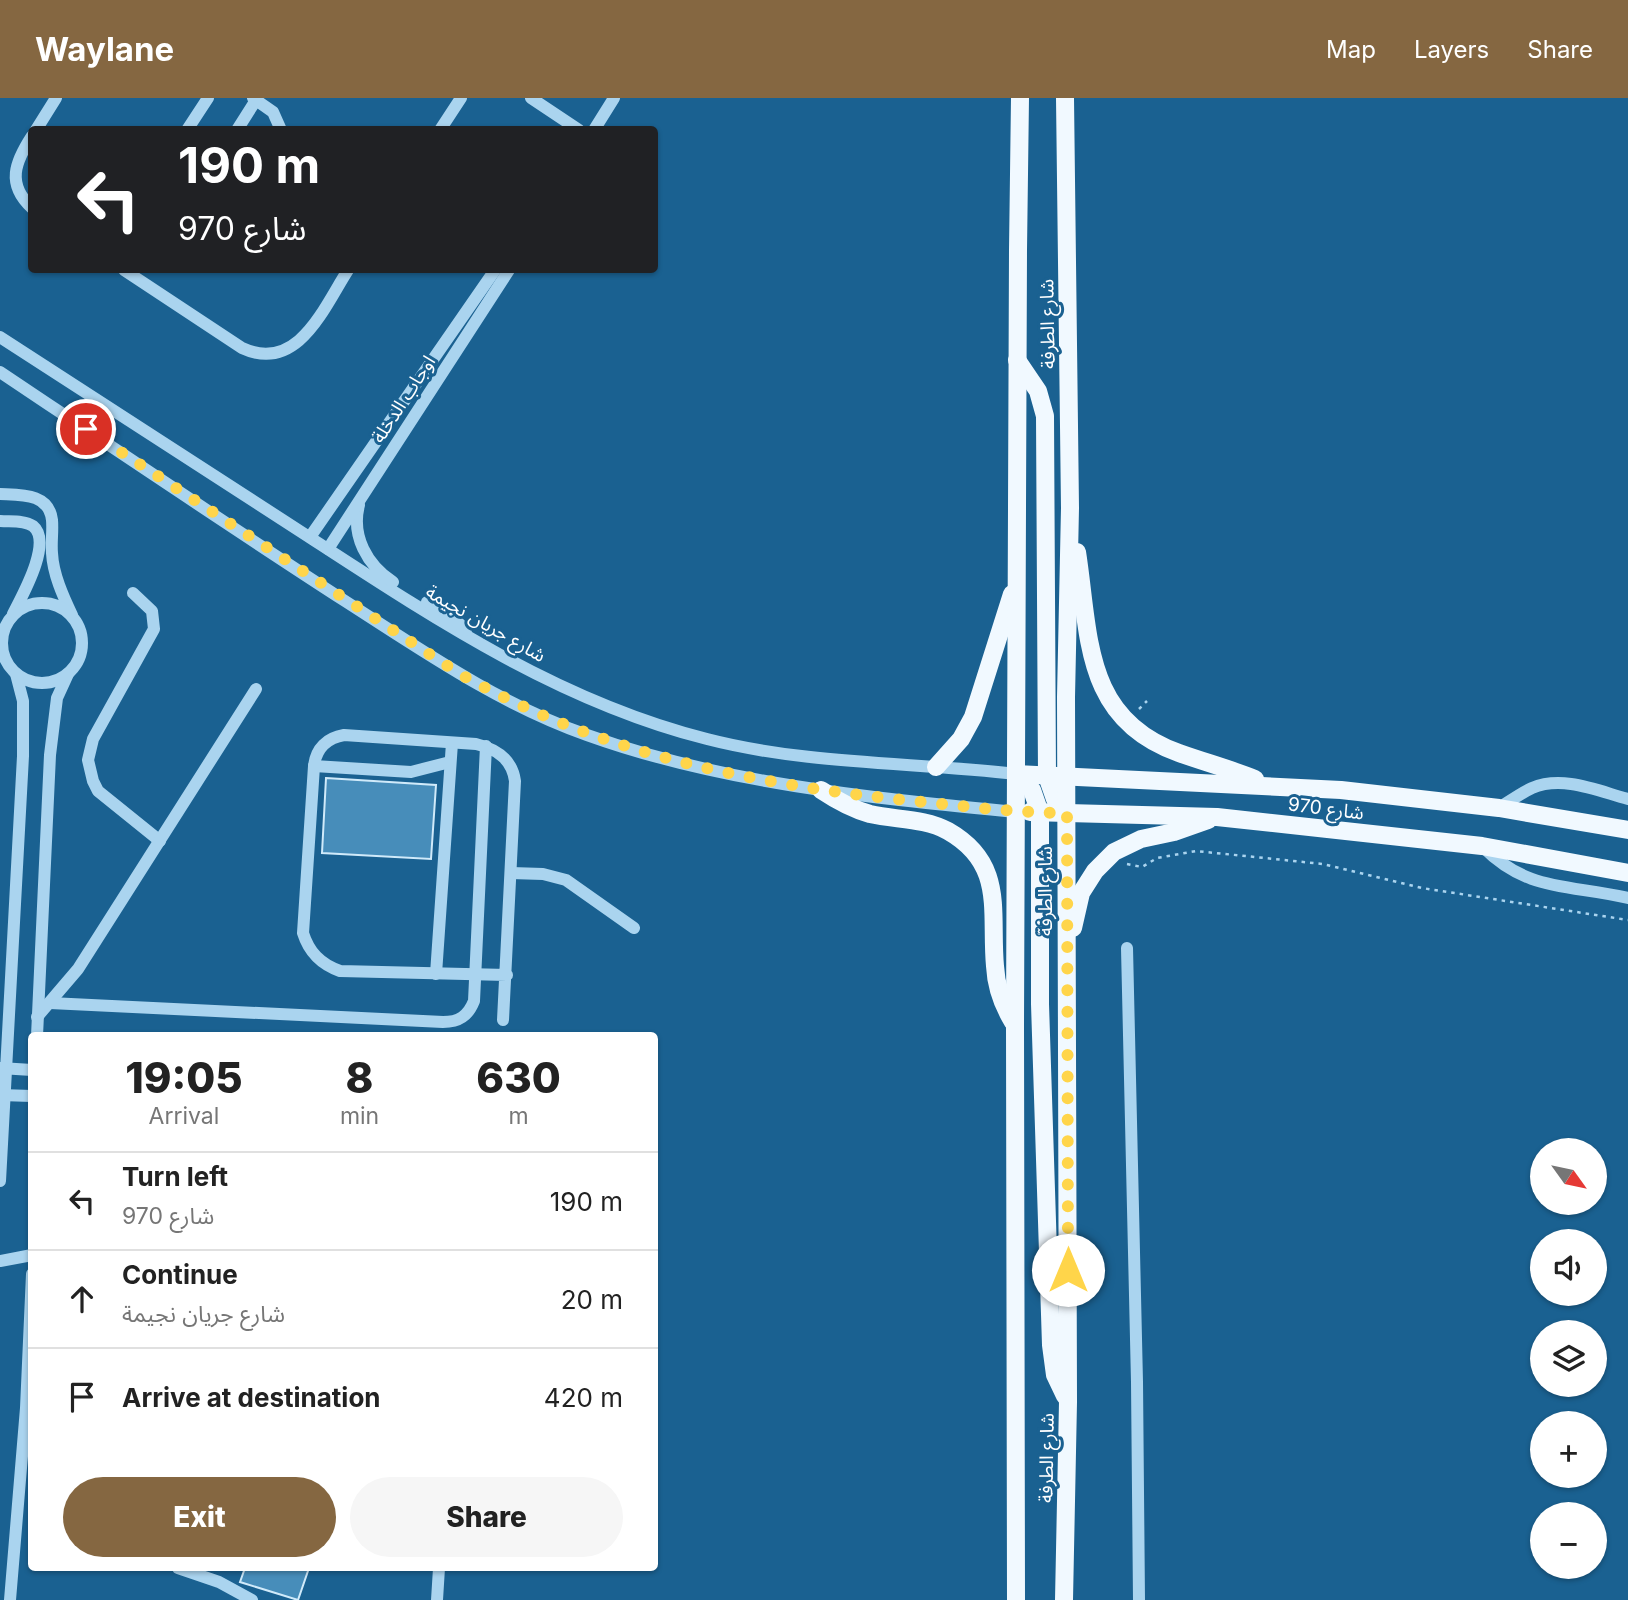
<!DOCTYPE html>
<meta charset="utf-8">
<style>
body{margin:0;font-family:Inter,"Noto Sans Arabic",sans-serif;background:#f6f6f6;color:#222;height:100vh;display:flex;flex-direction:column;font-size:26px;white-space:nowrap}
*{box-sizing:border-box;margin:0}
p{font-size:23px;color:#767676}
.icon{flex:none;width:38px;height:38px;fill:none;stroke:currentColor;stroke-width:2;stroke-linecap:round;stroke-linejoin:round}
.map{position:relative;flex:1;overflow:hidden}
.drawer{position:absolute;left:28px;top:934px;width:630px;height:539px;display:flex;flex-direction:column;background:#fff;border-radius:7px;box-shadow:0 2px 5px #0004}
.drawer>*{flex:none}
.guide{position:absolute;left:28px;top:28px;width:630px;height:147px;border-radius:7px;box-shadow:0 2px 5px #0004;background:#202124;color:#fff;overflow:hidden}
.needle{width:46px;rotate:123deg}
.buttons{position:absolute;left:1530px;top:1040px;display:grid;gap:14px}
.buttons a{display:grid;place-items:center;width:77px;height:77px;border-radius:50%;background:#fff;box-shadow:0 2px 5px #0004;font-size:35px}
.pin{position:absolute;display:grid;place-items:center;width:60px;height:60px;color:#fff;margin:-30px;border:4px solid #fff;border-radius:50%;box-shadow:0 2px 7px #0007}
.me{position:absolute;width:77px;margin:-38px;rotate:0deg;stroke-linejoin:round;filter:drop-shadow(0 0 5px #0008)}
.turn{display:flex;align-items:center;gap:24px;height:147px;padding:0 35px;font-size:32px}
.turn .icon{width:91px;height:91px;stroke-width:2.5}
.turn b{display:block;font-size:49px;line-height:60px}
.eta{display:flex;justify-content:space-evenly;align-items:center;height:119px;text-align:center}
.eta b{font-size:42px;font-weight:800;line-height:49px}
.cta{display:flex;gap:14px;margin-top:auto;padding:14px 35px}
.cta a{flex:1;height:80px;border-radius:42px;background:#856741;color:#fff;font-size:28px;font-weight:800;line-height:80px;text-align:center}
.cta a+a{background:#f6f6f6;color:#222}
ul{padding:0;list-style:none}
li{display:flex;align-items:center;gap:21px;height:98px;padding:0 35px;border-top:2px solid #e0e0e0}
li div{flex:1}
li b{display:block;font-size:26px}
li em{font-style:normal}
header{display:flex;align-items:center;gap:42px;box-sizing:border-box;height:98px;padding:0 35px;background:#856741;color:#fff}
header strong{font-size:33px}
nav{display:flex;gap:38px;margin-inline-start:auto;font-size:24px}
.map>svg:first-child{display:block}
</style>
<header>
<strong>Waylane</strong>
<nav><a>Map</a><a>Layers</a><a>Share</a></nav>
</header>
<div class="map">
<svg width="1628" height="1502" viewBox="0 0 1628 1502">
<rect width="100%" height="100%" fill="#1a6191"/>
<!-- building -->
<g fill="#478dba" stroke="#d0eafa" stroke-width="2">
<polygon points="326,680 436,687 431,761 322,755"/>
<polygon points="245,1470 309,1470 298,1502 240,1484"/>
</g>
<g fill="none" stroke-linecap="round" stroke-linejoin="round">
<!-- path -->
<g stroke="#aad4ef" stroke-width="2.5" stroke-dasharray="3.5 5" stroke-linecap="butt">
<polyline points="1139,611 1147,603"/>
<polyline points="1127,766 1142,769 1157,760 1196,753 1323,766 1422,790 1628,822"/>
</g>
<!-- minor -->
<g stroke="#aad4ef" stroke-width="12">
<polyline points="253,0 273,14 281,32"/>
<polyline points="531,0 579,32"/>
<polyline points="36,32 56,0"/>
<polyline points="187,32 208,0"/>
<polyline points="237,32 256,2"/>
<polyline points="440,32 461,0"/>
<polyline points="594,32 614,0"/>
<path d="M32,38C15,64 6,86 32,110"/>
<path d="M124,172L242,250C298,276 324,209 348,172"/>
<path d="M0,239C103,306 206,372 309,439C435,521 560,604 707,641C808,667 913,664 1016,676"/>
<path d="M0,274C115,351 229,428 345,503C423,553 499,606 587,637C723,686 873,700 1016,714"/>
<path d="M0,396C21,397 49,395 52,422C53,433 51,444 52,455C53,476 63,498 72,517"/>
<path d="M359,407C351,438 367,467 393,484"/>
<path d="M0,423C10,424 24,422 33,428C53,444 22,498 13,516"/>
<polyline points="310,439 495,172"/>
<polyline points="328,451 509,172"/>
<polyline points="133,495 152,513 154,531 93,641 88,662 93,683 98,693 160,743"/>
<polyline points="427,504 453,520 466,532"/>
<circle cx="42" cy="545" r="40"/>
<polyline points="314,668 411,674 450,664"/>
<path d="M1499,710C1510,703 1521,695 1532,690C1563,677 1598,693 1628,701"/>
<path d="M1482,748C1528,795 1570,786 1628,800"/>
<polyline points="511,775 543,776 566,782 634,830"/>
<polyline points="1127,850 1137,1284 1139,1502"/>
<polyline points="436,876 452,645"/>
<path d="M50,905L443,924C459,924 468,918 474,903L486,648"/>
<polyline points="37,919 78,871 256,591"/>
<path d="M503,922L515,683C512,661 497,651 476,646L344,637C327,640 316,650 314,668L303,835C309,854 320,866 340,873L507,877"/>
<polyline points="37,938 50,657 57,600 68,576"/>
<polyline points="0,970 32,972"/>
<polyline points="0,997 32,998"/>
<polyline points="0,1083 23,658 23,603 16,576"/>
<polyline points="0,1163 32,1157"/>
<polyline points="178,1470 219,1484 252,1502"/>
<polyline points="10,1502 26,1310 32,1176"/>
<polyline points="437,1502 439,1470"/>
</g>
<!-- major -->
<g stroke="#f1f9ff" stroke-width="18">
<polyline points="1017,262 1038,293 1045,318 1047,678 1055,701 1067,715"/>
<path d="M1077,454C1090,538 1083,621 1179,655C1204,664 1230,671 1255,681"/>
<polyline points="936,669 961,641 973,619 1012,496"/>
<polyline points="1016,676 1032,692 1040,715 1040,906 1051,1247 1055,1277 1065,1298"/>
<polyline points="1016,676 1341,692 1499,710 1628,732"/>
<path d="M821,692C836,702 852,711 870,716C896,722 924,720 948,733C1006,766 990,814 995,868C996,888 1002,906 1013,924"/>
<polyline points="1030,714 1217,719 1482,748 1628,775"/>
<polyline points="1073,830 1081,795 1095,773 1114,754 1141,741 1174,734 1208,722"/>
<polyline points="1016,1502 1015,927 1018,152 1020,0"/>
<polyline points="1064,1502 1068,1304 1066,599 1070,410 1065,0"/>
</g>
</g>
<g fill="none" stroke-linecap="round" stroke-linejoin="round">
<!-- route -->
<path stroke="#ffd54a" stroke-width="12" stroke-dasharray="0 21.6" d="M86,331L460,576C602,657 752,686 913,703C964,708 1015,715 1067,715L1068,1172"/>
</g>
<g text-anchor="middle" stroke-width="6" stroke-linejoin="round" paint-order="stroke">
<!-- street labels -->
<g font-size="19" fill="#fff" stroke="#1a6191">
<text transform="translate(1047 226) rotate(-91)" y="7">شارع الطرفة</text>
<text transform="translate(403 301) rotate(-57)" y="7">اوجاب الدخلة</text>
<text transform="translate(486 525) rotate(30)" y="7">شارع جريان نجيمة</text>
<text transform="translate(1326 710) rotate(7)" y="7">شارع 970</text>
<text transform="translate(1045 793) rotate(-90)" y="7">شارع الطرفة</text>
<text transform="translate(1046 1360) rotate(-89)" y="7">شارع الطرفة</text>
</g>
</g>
</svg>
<div class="buttons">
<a><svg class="needle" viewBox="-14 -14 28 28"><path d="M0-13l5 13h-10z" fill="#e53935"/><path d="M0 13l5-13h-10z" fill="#767676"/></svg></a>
<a><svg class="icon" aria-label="sound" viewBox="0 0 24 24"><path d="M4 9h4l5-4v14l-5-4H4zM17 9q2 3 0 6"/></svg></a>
<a><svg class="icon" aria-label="layers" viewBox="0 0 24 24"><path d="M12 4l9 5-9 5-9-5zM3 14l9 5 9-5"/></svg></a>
<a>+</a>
<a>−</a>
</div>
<div class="pin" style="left:86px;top:331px;background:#d93025"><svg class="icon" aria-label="arrive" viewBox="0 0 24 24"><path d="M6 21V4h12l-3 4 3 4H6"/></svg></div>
<svg class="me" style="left:1068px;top:1172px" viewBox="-20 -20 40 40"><circle r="19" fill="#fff"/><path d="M0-13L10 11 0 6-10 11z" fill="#ffd54a"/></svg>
<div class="guide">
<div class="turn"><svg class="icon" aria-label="left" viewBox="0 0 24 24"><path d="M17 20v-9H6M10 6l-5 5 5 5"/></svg><div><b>190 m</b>شارع 970</div></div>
</div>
<section class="drawer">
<div class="eta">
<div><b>19:05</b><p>Arrival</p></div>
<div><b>8</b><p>min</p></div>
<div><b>630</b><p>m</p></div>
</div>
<ul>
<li><svg class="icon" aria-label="left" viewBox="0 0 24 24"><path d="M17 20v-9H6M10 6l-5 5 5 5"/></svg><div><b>Turn left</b><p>شارع 970</p></div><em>190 m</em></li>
<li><svg class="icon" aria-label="ahead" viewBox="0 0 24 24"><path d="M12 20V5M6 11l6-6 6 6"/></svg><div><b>Continue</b><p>شارع جريان نجيمة</p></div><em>20 m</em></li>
<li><svg class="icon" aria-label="arrive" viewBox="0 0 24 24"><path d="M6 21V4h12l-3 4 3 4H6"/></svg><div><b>Arrive at destination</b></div><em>420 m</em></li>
</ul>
<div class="cta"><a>Exit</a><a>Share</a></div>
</section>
</div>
